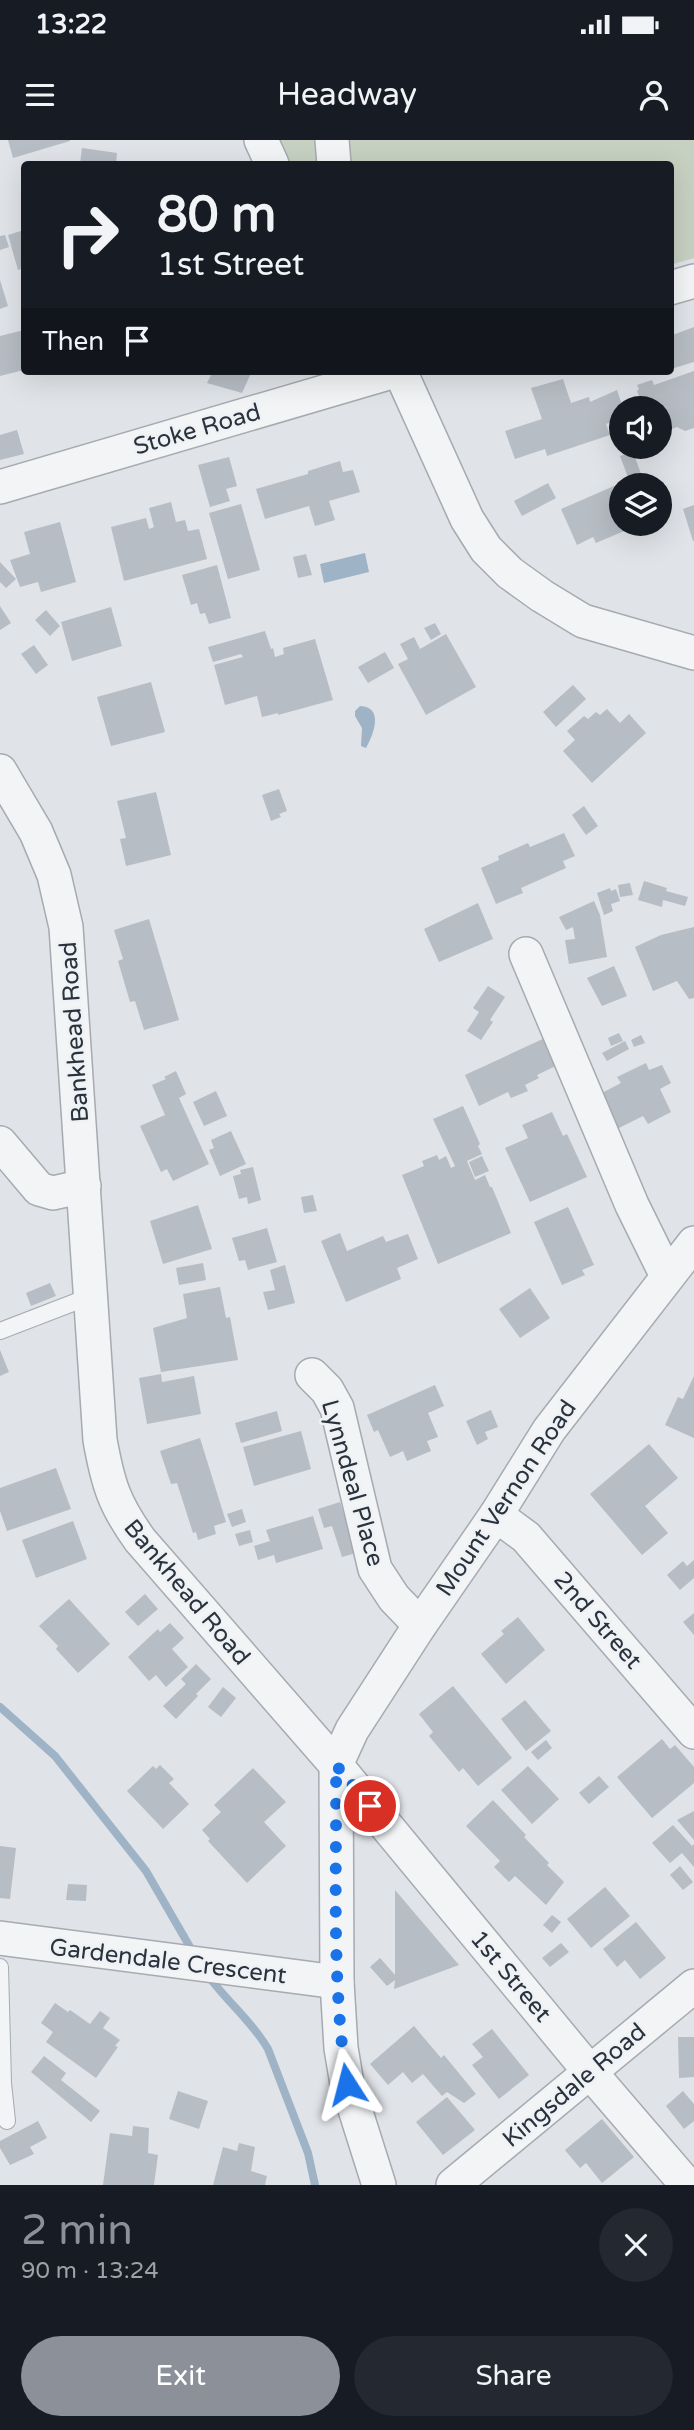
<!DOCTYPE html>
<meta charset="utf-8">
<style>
body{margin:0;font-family:"Varela Round",sans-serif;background:#242831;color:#f1f3f6;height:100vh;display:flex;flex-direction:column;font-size:26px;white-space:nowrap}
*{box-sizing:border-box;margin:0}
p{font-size:23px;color:#9ea1a6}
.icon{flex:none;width:38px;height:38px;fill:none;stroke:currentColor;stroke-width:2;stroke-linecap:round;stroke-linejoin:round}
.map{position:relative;height:2045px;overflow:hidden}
.side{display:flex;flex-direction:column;background:#171b24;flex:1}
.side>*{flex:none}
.guide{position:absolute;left:21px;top:21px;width:653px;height:214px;border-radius:7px;box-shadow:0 7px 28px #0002;background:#171b24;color:#f1f3f6;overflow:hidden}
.tools{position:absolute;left:609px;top:256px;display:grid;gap:14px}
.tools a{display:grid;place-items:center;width:63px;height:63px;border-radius:50%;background:#171b24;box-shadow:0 7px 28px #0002;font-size:35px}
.pin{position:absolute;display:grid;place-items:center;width:60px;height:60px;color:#fff;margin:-30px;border:4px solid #fff;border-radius:50%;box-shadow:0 2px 7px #0007}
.me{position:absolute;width:77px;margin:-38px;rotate:351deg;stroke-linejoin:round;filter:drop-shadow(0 0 5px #0008)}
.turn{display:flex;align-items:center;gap:24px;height:147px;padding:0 21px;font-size:32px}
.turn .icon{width:91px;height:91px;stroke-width:2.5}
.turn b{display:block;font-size:49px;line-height:60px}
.then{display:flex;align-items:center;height:66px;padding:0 21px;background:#0003;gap:14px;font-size:26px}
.round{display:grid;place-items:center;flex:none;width:74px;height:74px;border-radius:37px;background:#242831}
.headline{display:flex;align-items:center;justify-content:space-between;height:119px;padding:0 21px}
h1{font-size:42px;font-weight:600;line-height:52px;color:#8c9099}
.button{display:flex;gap:14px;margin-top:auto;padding:14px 21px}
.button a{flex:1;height:80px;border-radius:42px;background:#8c9099;color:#fff;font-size:28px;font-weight:600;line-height:80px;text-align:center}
.button a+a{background:#242831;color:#f1f3f6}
.status{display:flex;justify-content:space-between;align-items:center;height:49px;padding:0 35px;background:#171b24;direction:ltr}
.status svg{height:19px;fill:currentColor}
header{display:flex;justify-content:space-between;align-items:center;height:91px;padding:0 21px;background:#171b24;font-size:32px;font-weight:600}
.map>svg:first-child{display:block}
</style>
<div class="status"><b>13:22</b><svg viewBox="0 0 49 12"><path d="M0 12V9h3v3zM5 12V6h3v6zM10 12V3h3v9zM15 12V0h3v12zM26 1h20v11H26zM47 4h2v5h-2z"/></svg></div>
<header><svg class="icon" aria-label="menu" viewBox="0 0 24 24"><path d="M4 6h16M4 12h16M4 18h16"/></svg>Headway<svg class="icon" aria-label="person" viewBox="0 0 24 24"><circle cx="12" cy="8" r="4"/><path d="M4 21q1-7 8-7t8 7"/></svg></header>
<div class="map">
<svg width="694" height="2045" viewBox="0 0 694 2045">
<rect width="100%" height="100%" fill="#e0e3e8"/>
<!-- park -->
<polygon fill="#c6d1c2" points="279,0 694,0 694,118 670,125 670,24 291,24"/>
<!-- water -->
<g fill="#9eb3c5">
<polygon points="365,413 369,432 324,443 320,424"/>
<path d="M360,566C384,567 374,594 366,608L361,606L362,588L355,576V571Z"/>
</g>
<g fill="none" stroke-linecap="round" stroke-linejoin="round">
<!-- stream -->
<g stroke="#9eb3c5" stroke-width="8">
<polyline points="0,1567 55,1616 146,1731 194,1814"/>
<path d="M207,1834C225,1860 252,1881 268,1909L308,2013L315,2045"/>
</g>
</g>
<!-- building -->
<g fill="#b7bdc4">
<polygon points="8,0 70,0 70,1 13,18"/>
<polygon points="82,8 117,13 116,24 80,24"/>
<polygon points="24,90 24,128 18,130 8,95"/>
<polygon points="5,95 9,107 0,110 0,96"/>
<polygon points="0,140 8,166 0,169"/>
<polygon points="694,187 694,222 671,229 670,196"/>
<polygon points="24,190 24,230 0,236 0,196"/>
<polygon points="213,231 252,231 242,253 207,243"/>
<polygon points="694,231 694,288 685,291 677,287 660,293 660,268 643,268 637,251 639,249 637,245 652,240 654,245"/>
<polygon points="563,239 571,263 589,257 590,262 617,250 623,268 621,268 621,294 616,295 611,282 606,284 610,295 547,316 545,309 515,319 505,291 542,279 531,248"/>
<polygon points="17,290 24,314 0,320 0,295"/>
<polygon points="633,312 644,342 636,345 631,345 620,316"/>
<polygon points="229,317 237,346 226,349 230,361 210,367 198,325"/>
<polygon points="340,321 343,332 353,330 360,352 329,361 335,380 315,386 309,366 265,379 256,349 308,334 308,331"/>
<polygon points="548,343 556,358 522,376 514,361"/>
<polygon points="621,343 621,384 624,391 596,403 593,397 577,405 561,369"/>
<polygon points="171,362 176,382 185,380 188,391 199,389 207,419 124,441 111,387 146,378 149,389 154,387 149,368"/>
<polygon points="241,364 260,430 228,439 209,373"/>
<polygon points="694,365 694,401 693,401 683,369"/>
<polygon points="60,382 76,442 41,452 38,442 20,447 10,420 30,414 24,392"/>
<polygon points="306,414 312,435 298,438 293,417"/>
<polygon points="0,422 16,439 6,448 0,442"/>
<polygon points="217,425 231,478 209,484 205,473 200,474 197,463 191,465 182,435"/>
<polygon points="0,466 11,483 0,490"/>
<polygon points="111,467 122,506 72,521 61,482"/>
<polygon points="46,470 60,486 50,496 35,480"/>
<polygon points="435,483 441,494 431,500 424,488"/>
<polygon points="265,491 271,509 273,508 275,517 284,514 283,508 315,499 333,560 278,575 278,573 262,577 257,556 225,565 214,525 243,517 241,514 213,522 208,507"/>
<polygon points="446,494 476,547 426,575 398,524 408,519 400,504 414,497 420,509"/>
<polygon points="34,505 48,525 36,534 21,514"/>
<polygon points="385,512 394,528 368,543 358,527"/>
<polygon points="151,542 165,592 111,606 97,557"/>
<polygon points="573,545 586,559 556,587 543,572"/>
<polygon points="607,569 620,583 629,574 646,593 592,643 563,611 575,600 567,591 584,576 588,579 596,572 600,575"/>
<polygon points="279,649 287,671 279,674 281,677 271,681 262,655"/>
<polygon points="156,652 171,715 126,726 120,699 126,698 117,661"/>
<polygon points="584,666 598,686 586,695 572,675"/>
<polygon points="564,693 575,716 563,721 566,728 521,748 523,753 496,764 481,728 499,720 498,716 528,703 530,707"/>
<polygon points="644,741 667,748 666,751 688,757 685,766 663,760 662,767 638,760"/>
<polygon points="630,743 633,755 620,757 618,745"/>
<polygon points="610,748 611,751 616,749 620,761 611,764 613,771 604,775 597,753"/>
<polygon points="594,761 600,775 607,817 569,824 565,800 575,799 573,787 566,790 559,777"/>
<polygon points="478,763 493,799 439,822 424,789"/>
<polygon points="149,779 179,880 144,890 135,861 130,862 118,821 123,819 114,790"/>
<polygon points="694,787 694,858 689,859 677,841 653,851 635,807 661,795"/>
<polygon points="614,826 627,856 602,866 587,838"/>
<polygon points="488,846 505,857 490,880 493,882 481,900 467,891 479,872 473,868"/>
<polygon points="619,893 623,901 611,906 608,898"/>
<polygon points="641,895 645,903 634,907 631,900"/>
<polygon points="547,897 560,924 537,935 539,938 525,945 528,951 511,958 508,952 479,966 465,935"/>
<polygon points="625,901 629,909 607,921 602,913"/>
<polygon points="646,923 649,930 662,925 671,943 660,949 671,972 648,984 643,976 617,989 600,954 621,943 617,937"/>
<polygon points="176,931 186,954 179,958 209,1024 173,1041 167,1029 161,1032 140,986 165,975 152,945 166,939 164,937"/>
<polygon points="216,951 227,976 204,986 193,962"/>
<polygon points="463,966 480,1004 478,1006 482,1014 467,1021 475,1040 485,1035 490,1047 492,1047 511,1093 438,1124 402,1035 424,1026 422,1021 437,1015 439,1020 446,1016 451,1028 455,1026 433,979"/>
<polygon points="552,972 563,996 567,994 587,1037 530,1062 505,1008 528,998 522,985"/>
<polygon points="231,991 246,1024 220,1036 209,1010 214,1008 211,1000"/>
<polygon points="482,1016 489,1031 475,1037 469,1022"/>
<polygon points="253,1027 261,1060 248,1064 247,1057 239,1059 233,1036 241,1034 240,1030"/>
<polygon points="313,1055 317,1071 304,1073 301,1057"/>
<polygon points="198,1065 212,1109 163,1124 150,1081"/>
<polygon points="568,1067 594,1125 582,1130 585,1135 562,1145 534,1082"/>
<polygon points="267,1088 277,1122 248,1130 245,1120 239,1121 232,1098"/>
<polygon points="340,1093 347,1111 383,1096 386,1102 408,1094 418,1119 397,1128 401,1139 346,1162 321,1101"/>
<polygon points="203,1123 206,1140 179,1145 176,1128"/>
<polygon points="285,1125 295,1163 268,1170 263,1152 275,1150 270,1130"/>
<polygon points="50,1143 56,1156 31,1166 26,1153"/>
<polygon points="220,1147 226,1178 230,1177 238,1220 161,1232 153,1188 187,1178 183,1154"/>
<polygon points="530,1148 550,1178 520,1198 499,1169"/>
<polygon points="0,1210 9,1232 0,1236"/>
<polygon points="161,1234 162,1242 194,1236 201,1274 147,1284 139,1238"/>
<polygon points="694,1236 694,1298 665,1285 678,1257 683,1259"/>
<polygon points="435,1245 444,1266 428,1273 438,1297 427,1301 431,1311 407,1321 403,1311 390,1317 378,1290 374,1292 367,1275"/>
<polygon points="491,1270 498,1287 485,1292 488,1299 477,1305 466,1281"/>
<polygon points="277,1271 282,1291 241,1303 235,1283"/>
<polygon points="301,1291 311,1329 254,1346 243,1307"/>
<polygon points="200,1298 226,1382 214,1386 216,1394 198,1400 196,1392 193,1393 177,1343 171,1344 160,1311"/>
<polygon points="649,1304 678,1338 645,1366 668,1393 642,1415 590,1354"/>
<polygon points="56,1328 71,1369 7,1391 0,1371 0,1348"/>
<polygon points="340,1362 356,1413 342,1417 332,1386 324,1388 318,1369"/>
<polygon points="242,1369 246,1382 232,1387 227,1374"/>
<polygon points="313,1376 323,1409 276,1423 274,1415 258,1420 254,1406 270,1401 266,1390"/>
<polygon points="73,1381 87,1419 36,1438 22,1400"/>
<polygon points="250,1390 253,1402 239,1406 235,1394"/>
<polygon points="694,1420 694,1438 680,1450 667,1435 683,1421 687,1426"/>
<polygon points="145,1454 158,1469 138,1486 125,1472"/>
<polygon points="69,1459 110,1504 78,1533 56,1509 58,1506 39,1486"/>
<polygon points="694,1473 694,1495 683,1482"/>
<polygon points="518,1477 545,1510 506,1544 481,1514 504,1494 501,1491"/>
<polygon points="170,1483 184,1498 172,1509 188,1527 166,1547 156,1535 149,1541 128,1517 158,1489 160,1492"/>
<polygon points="196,1524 211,1539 196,1554 198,1556 176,1579 163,1566 186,1544 181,1539"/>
<polygon points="453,1546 512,1618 478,1646 463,1628 459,1632 429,1596 433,1592 419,1574"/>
<polygon points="223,1547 236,1558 221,1577 208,1567"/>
<polygon points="525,1560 551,1591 526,1611 501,1579"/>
<polygon points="662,1599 670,1609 675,1605 694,1627 694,1643 652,1678 617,1637"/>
<polygon points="546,1600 552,1608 538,1620 531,1612"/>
<polygon points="160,1625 174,1639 169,1643 189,1664 163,1689 127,1651 153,1626 156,1629"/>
<polygon points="528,1626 559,1659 532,1684 501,1650"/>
<polygon points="253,1628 286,1662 264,1682 286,1706 247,1743 208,1701 210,1699 202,1690 221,1672 214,1665"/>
<polygon points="599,1636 609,1647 589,1664 579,1653"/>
<polygon points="493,1660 526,1695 524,1697 549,1723 547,1725 564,1742 546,1765 515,1736 509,1742 494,1727 500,1721 466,1686"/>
<polygon points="694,1671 694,1700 677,1680"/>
<polygon points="673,1685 692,1706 694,1704 694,1727 682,1713 670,1723 652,1703"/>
<polygon points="0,1706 16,1708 10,1759 0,1758"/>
<polygon points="680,1726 693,1742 683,1750 670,1735"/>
<polygon points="68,1744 87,1745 86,1761 66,1760"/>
<polygon points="605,1747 630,1776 591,1808 567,1779"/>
<polygon points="395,1750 459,1825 394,1849 395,1840 387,1846 370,1827 380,1818 395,1835"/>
<polygon points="552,1775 561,1782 552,1793 543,1785"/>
<polygon points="636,1782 666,1818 640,1839 625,1820 617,1827 603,1809"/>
<polygon points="561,1803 569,1812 550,1827 542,1818"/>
<polygon points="55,1863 68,1872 70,1870 90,1884 100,1871 110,1878 103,1888 120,1900 115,1906 118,1907 96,1938 46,1902 53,1892 41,1883"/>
<polygon points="414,1886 441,1918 444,1915 476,1954 464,1963 447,1952 442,1956 423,1934 412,1943 403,1932 388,1945 370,1924"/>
<polygon points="492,1889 529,1935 499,1959 472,1925 483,1917 472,1904"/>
<polygon points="678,1897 694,1897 694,1937 679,1938"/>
<polygon points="44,1916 66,1933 61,1940 100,1971 91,1982 31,1932"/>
<polygon points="178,1951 208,1961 199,1989 169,1979"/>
<polygon points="683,1951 694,1964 694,1981 684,1989 666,1966"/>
<polygon points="447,1957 475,1990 443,2015 416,1982"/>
<polygon points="602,1979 634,2017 602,2043 586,2023 580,2028 565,2010"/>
<polygon points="38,1981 47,1998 30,2007 34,2014 10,2025 0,2008 0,2001"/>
<polygon points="133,1986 149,1988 148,2013 158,2015 154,2045 103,2045 110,1993 132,1996"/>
<polygon points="239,2003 255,2007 251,2031 267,2036 265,2045 213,2045 223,2007 237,2011"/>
</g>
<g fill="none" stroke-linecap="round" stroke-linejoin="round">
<defs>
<g id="lane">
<polyline points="0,1191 91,1156"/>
<polyline points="0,1827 3,1943 7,1981"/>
</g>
<g id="street">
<polyline points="261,0 272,24"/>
<polyline points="332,0 334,24"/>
<polyline points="670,148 694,141"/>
<polyline points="400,231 467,379 486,409 510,433 542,456 583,481 694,513"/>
<polyline points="0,347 395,231"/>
<path d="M0,631L36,692L54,735L66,787L100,1300C108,1344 114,1364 140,1400L336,1625L337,1842L341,1908L347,1944L379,2045"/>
<polyline points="526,814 632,1065 667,1136"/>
<polyline points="0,1003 39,1049 53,1053 84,1046"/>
<polyline points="312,1235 327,1250 337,1268 375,1429 394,1458 420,1485"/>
<polyline points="496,1375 526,1397 694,1592"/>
<polyline points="0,1798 337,1842"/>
<polyline points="453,2045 694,1846"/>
<polyline points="687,2045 590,1932 336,1625 352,1590 420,1485 496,1375 549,1290 694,1103"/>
</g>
</defs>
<!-- lane casing -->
<use href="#lane" stroke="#a6aab1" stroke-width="18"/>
<!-- street casing -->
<use href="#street" stroke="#a6aab1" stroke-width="36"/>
<!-- lane -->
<use href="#lane" stroke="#f2f4f6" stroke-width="16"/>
<!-- street -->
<use href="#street" stroke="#f2f4f6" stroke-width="33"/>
</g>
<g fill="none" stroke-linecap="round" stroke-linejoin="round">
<!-- route -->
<path stroke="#1a73e8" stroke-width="12" stroke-dasharray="0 21.6" d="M347,1944C331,1839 337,1731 336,1625L370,1666"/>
</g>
<g text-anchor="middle" stroke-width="5" stroke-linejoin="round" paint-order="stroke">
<!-- street labels -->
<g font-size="24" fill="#2a323d" stroke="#eff2f5">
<text transform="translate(197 289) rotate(-16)" y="8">Stoke Road</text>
<text transform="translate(74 892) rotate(-94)" y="8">Bankhead Road</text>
<text transform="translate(353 1343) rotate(74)" y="8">Lynndeal Place</text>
<text transform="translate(506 1358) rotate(-56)" y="8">Mount Vernon Road</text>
<text transform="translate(187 1452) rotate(50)" y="8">Bankhead Road</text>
<text transform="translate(598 1480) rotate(49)" y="8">2nd Street</text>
<text transform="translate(168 1821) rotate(7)" y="8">Gardendale Crescent</text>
<text transform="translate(511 1836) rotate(50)" y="8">1st Street</text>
<text transform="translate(574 1945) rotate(-40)" y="8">Kingsdale Road</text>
</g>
</g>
</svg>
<div class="tools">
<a><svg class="icon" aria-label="sound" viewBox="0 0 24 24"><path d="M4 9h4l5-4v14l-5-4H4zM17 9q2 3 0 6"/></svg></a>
<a><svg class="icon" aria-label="layers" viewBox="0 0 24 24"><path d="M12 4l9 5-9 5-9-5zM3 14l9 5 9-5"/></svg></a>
</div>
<div class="pin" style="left:370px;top:1666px;background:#d93025"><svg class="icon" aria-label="arrive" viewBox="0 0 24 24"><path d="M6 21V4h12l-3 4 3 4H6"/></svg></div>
<svg class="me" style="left:347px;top:1944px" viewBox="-20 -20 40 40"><path d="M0-17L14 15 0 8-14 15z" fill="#1a73e8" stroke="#fff" stroke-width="4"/></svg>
<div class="guide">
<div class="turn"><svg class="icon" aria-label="right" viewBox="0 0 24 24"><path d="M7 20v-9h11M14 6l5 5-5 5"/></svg><div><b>80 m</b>1st Street</div></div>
<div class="then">Then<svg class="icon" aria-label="arrive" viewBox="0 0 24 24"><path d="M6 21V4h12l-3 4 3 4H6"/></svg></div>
</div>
</div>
<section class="side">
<div class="headline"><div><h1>2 min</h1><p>90 m · 13:24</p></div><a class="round"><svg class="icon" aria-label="close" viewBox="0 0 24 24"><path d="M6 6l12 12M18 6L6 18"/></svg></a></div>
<div class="button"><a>Exit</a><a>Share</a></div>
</section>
